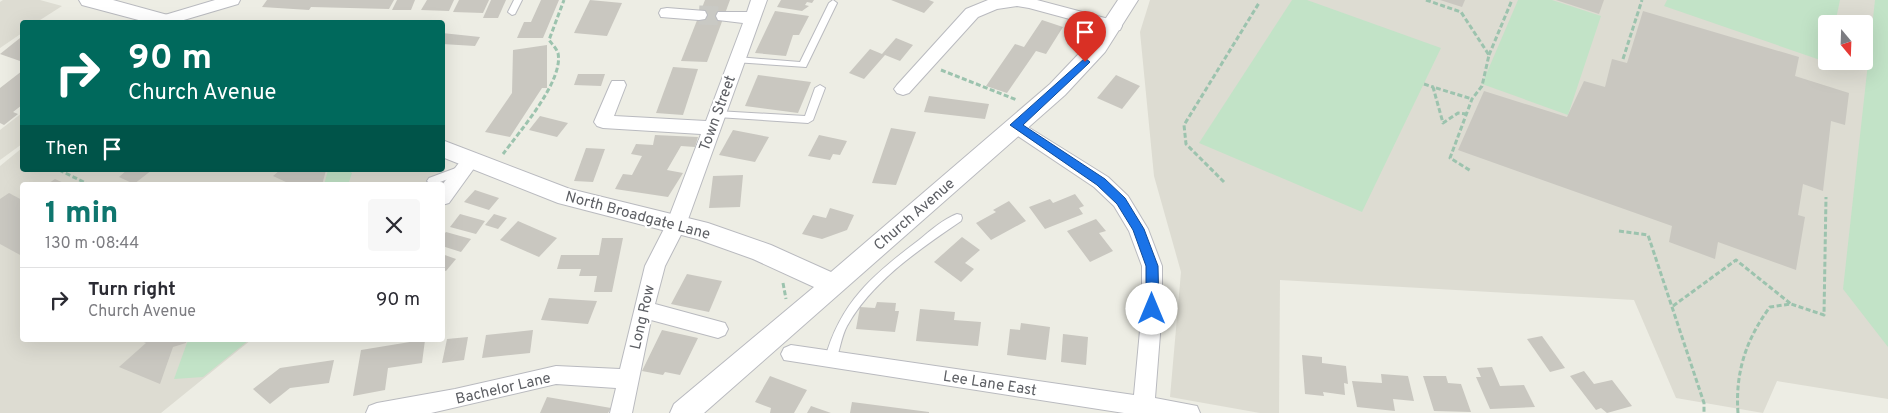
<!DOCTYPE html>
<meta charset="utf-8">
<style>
body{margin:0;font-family:Overpass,sans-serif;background:#f7f7f7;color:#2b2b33;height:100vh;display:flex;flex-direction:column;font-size:19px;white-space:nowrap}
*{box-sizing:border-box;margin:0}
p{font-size:16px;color:#7c7c81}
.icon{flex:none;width:28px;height:28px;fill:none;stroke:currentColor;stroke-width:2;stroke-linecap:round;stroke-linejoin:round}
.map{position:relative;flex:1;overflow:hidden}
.drawer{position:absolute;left:20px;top:182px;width:425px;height:160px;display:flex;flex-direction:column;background:#fff;border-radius:5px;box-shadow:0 5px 20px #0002}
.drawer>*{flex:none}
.guide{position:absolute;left:20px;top:20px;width:425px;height:152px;border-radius:5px;box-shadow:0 5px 20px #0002;background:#00695c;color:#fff;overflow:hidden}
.needle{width:32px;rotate:161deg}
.fabs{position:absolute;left:1818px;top:15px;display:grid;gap:10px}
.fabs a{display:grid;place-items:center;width:55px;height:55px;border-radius:5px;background:#fff;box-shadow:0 5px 20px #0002;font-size:25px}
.pin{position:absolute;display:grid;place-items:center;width:42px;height:42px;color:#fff;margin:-51px -21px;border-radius:50% 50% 50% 0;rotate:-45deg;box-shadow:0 0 5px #0007}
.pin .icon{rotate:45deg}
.me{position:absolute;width:55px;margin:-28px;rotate:0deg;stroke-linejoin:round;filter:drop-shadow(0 0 4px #0008)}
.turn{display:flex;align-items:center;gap:18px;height:105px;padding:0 25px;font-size:22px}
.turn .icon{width:65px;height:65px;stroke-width:2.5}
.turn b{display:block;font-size:35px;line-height:42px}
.then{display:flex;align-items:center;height:48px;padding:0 25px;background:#0003;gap:10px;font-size:19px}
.round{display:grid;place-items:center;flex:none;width:52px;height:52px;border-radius:5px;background:#f7f7f7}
.head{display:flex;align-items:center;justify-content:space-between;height:85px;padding:0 25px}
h1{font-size:30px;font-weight:800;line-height:38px;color:#0f766e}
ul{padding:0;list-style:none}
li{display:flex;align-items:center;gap:15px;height:65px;padding:0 25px;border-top:1px solid #e1e1e2}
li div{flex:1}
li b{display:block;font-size:19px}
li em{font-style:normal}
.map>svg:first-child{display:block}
</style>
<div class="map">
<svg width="1888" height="413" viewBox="0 0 1888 413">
<rect width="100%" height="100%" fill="#edede4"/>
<!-- education -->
<g fill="#dddcd2" fill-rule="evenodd">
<polygon points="3,0 40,0 62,6 37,22 22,22 22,33 0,48 0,2"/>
<path d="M1150,0H1888V399L1777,381L1763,413L1676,398L1634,300L1280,280L1279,413H1260L1170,397L1181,272L1154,176L1140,32ZM1826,24H1864V61H1826Z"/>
<polygon points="22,113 22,144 0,160 0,130"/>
<polygon points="22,148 22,170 442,170 443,166 445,167 445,184 22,185 22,340 251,340 161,413 0,413 0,166"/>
</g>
<!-- green -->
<g fill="#c2e3c7">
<polygon points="1292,0 1307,0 1441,48 1362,212 1199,143"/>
<polygon points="1518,0 1552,0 1601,16 1568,115 1482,84"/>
<polygon points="1667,0 1840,0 1835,24 1826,24 1826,62 1664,6"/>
<polygon points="1875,0 1888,0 1888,347 1843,289"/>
<polygon points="328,170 347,170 352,173 348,185 324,185"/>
<polygon points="188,340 249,340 203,377 174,379"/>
</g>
<!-- building -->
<g fill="#c9c7c0">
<polygon points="267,0 394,0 389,9 311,7 309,10 262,7"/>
<polygon points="397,0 415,0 411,10 392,10"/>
<polygon points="427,0 454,0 449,11 421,10"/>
<polygon points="459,0 489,0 483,13 453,12"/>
<polygon points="491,0 506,0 498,18 483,18"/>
<polygon points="541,0 559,0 543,38 517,38 524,22 531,22"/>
<polygon points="590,0 622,3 607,36 574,33"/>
<polygon points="705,0 730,0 707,62 681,61"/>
<polygon points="781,0 814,0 812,3 807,2 805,5 809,6 802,11 777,7"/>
<polygon points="891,0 929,0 934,2 924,13"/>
<polygon points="1440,0 1465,0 1462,7"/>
<polygon points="1556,0 1604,0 1599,14"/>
<polygon points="775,11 809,16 799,35 793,35 786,56 755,53"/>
<polygon points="1643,11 1799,57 1795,76 1849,93 1845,125 1831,121 1823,191 1803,184 1798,215 1805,217 1796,270 1718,242 1715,259 1669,242 1672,226 1458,150 1484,91 1567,117 1584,81 1605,87 1612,59 1627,63"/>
<polygon points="1042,20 1063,27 1046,54 1036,51 1007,93 986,86 1015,44 1024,47"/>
<polygon points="442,33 480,37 475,46 442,44"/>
<polygon points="20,38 22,39 22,59 20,61 0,54"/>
<polygon points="896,38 913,45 900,61 885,55 864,79 849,73 870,49 882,54"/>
<polygon points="547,45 547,88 542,88 510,137 485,132 512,93 513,50"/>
<polygon points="673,67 698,69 683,115 656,113"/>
<polygon points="22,71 22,105 13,112 18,114 4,125 0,123 0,88"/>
<polygon points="578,74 605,74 601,86 574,85"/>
<polygon points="758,75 811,82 798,113 745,106"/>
<polygon points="1116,75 1140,86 1122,109 1097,98"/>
<polygon points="929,96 989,104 985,119 924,112"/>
<polygon points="540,116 568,123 557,137 529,130"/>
<polygon points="891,128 916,132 896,185 872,183"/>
<polygon points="733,130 769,137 755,162 719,155"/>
<polygon points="655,135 698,137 695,147 681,146 667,170 683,173 668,197 615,189 623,174 632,175 642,156 631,154 636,144 653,145"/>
<polygon points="819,135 847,141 840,155 833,154 830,160 808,156"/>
<polygon points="586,148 605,149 593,182 574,181"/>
<polygon points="127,170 152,170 134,184 119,177"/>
<polygon points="280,170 326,170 322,185 285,185 288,183 273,176"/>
<polygon points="743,175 740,207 709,208 713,176"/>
<polygon points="55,179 68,185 46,185"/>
<polygon points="475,190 499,198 489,210 464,202"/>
<polygon points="9,193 22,200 22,256 0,244 0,199"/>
<polygon points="1075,194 1084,206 1079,208 1083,214 1045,229 1029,207 1050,199 1053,203"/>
<polygon points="1009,201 1026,221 991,240 976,223 996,212 993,210"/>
<polygon points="830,208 854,215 847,230 822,239 802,234 813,215 826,218"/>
<polygon points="460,214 485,221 476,234 450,227"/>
<polygon points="494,214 507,218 498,229 485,225"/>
<polygon points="1096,219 1106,231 1099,233 1113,251 1090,262 1067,231"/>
<polygon points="518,221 557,238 539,257 500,240"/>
<polygon points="446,232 471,239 461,252 442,246 442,236"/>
<polygon points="962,237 980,250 965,263 974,269 961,282 934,262"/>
<polygon points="602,238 623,238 612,292 594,292 597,276 579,276 581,269 557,269 561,255 599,255"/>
<polygon points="442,254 456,259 446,271 442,270"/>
<polygon points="687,274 722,281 709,312 671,304"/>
<polygon points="549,298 597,301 588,324 541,320"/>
<polygon points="877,302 896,303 895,311 899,311 895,332 856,329 860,307 875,308"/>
<polygon points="920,309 955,312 954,320 981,322 978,346 916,341"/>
<polygon points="1021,323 1050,327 1046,360 1007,355 1010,329 1020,330"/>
<polygon points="533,330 530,353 482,358 486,335"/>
<polygon points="662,330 698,338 680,375 665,372 663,375 642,371"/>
<polygon points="1063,334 1088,337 1086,365 1061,362"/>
<polygon points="1542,336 1565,368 1550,372 1527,339"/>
<polygon points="468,337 464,360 442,363 447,339"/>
<polygon points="139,340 187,340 186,343 173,347 160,384 119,367 146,343"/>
<polygon points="422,340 425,340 422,363 388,368 385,390 353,396 361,350"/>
<polygon points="1302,355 1322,357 1322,363 1346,366 1348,384 1344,383 1345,395 1323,392 1324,396 1305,394"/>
<polygon points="334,360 329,383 290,388 270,404 253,389 280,368"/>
<polygon points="1492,367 1500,386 1524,385 1535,407 1490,409 1476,377 1481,377 1477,368"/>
<polygon points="1584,371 1594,384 1612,380 1632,406 1607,413 1601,408 1596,410 1570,376"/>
<polygon points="1381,374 1408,376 1414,401 1393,399 1395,411 1357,407 1352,381 1382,383"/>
<polygon points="770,376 807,390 794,413 770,413 771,408 755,402"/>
<polygon points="1423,376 1446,376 1448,383 1461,384 1471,412 1434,411"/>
<polygon points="547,397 611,408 608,413 540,413"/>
<polygon points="852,402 929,412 929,413 850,413"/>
<polygon points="811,406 831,413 807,413"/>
</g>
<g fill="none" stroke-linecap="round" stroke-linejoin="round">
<!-- minor-tunnel -->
<polyline stroke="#c9c9c4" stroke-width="19" stroke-dasharray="19 9" stroke-linecap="butt" points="699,15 724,16"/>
<defs>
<g id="service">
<polygon points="514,0 522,0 515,14 512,15 508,12"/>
<polygon points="833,0 837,3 806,67 734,62 733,60 734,58 737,57 800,62 829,3"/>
<polygon points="820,85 825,88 813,120 808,123 717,117 712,114 717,111 805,116 815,88"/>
<polygon points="464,165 469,169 467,172 432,185 427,181 429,178"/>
<path d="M957,214L961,215L962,218L961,221C920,249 872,281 847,326C841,337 840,351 835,362L831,364L827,362L825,359C840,302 874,274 919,240C930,231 943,219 957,214Z"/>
</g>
<g id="minor">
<polygon points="215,0 240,0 238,4 177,22 156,21 158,17"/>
<polygon points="751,0 767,0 686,225 665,266 655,304 725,323 728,329 725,335 718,338 651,320 632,413 610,413 616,388 556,384 431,413 366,413 369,406 377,403 455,389 556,366 620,369 645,266 666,225 701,134 603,128 597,126 594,122 610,85 612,81 624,81 626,85 614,116 706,121 743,23 718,20 716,16 718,12 747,12"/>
<polygon points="988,0 1037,0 1120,22 1122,26 1120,30 1114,31 1029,8 1017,6 997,9 978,17 909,93 903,95 897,93 894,89 897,85 966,9"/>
<polygon points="667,8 705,11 707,15 705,19 699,20 661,17 659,13 661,9"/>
<polygon points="1015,119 1108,177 1128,196 1148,229 1162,266 1162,309 1155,398 1197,406 1200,413 1124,413 784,360 781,354 784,348 791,345 1134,395 1142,309 1142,266 1129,231 1114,206 1094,187 1009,130 1006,125 1009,120"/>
<polygon points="471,153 477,155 480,160 449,203 442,205 442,185 465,155"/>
</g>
<g id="tertiary">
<polygon points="79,0 113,0 175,17 178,22 146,22 82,5"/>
<polygon points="1118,0 1138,0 1105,52 1065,95 704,413 670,413 674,404 814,287 753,259 697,239 558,203 442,157 442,140 570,189 708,223 771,245 831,272 1050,84 1090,42"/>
</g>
</defs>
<!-- service casing -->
<use href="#service" stroke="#b9babf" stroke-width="2"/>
<!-- minor casing -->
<use href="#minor" stroke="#b9babf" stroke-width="2"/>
<!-- tertiary casing -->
<use href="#tertiary" stroke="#b9babf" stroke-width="2"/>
<!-- path -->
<g stroke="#9cc3ae" stroke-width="3" stroke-dasharray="5 2.5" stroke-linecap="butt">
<polyline points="1426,0 1461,12 1489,55 1482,86 1472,99 1450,158 1471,171"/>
<polyline points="1489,55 1512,0"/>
<polyline points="1623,59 1642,0"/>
<polyline points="941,70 1017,100"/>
<polyline points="1424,84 1433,87"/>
<polyline points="1467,114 1458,113 1443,123 1433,87 1472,99"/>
<path d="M503,154C519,132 564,81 558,53C556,48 552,44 549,40L564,0"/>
<polyline points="59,170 90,185"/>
<polyline points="1224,182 1186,144 1184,125 1259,3"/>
<polyline points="1619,231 1648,235 1704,403 1704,413"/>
<polyline points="783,283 786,299"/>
<polyline points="1673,306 1736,260 1791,304"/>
<path d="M1738,413C1735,373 1746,339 1770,307L1791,304L1824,315L1826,197"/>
</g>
<!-- service -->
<use href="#service" fill="#fff" fill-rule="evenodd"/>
<!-- minor -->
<use href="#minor" fill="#fff" fill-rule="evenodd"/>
<!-- tertiary -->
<use href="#tertiary" fill="#fff" fill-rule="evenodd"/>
</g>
<!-- route -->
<polygon fill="#1a73e8" stroke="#114b97" points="1085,58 1090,62 1088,64 1023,125 1105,179 1125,198 1144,229 1158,266 1159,309 1152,315 1146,309 1146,266 1133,230 1117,204 1097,185 1010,125"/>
<g text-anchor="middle" stroke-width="4.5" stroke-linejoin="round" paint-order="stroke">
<!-- street labels -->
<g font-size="15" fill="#5c5e63" stroke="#fff">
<text transform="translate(717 113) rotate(-70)" y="5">Town Street</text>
<text transform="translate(914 214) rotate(-41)" y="5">Church Avenue</text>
<text transform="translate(638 215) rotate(15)" y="5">North Broadgate Lane</text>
<text transform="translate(642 317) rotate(-77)" y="5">Long Row</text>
<text transform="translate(990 383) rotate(9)" y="5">Lee Lane East</text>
<text transform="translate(503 388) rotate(-13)" y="5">Bachelor Lane</text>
</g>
</g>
</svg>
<div class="fabs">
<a><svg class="needle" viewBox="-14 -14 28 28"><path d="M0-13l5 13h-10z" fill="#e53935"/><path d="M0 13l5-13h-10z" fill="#7c7c81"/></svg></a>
</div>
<div class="pin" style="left:1085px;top:62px;background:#d93025"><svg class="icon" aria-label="arrive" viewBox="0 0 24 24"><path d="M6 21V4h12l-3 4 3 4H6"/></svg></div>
<svg class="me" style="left:1152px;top:309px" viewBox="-20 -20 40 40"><circle r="19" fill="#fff"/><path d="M0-13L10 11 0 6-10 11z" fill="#1a73e8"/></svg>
<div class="guide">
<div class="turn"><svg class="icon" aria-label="right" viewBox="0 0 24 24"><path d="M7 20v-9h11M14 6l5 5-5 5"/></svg><div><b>90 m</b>Church Avenue</div></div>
<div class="then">Then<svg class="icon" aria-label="arrive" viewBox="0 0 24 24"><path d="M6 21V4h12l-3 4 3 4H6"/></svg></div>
</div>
<section class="drawer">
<div class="head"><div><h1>1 min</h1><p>130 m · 08:44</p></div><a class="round"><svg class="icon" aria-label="close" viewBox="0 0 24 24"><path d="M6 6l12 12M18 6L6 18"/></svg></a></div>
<ul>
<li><svg class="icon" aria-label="right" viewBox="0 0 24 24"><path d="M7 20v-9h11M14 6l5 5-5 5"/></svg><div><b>Turn right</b><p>Church Avenue</p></div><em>90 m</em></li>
</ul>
</section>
</div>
